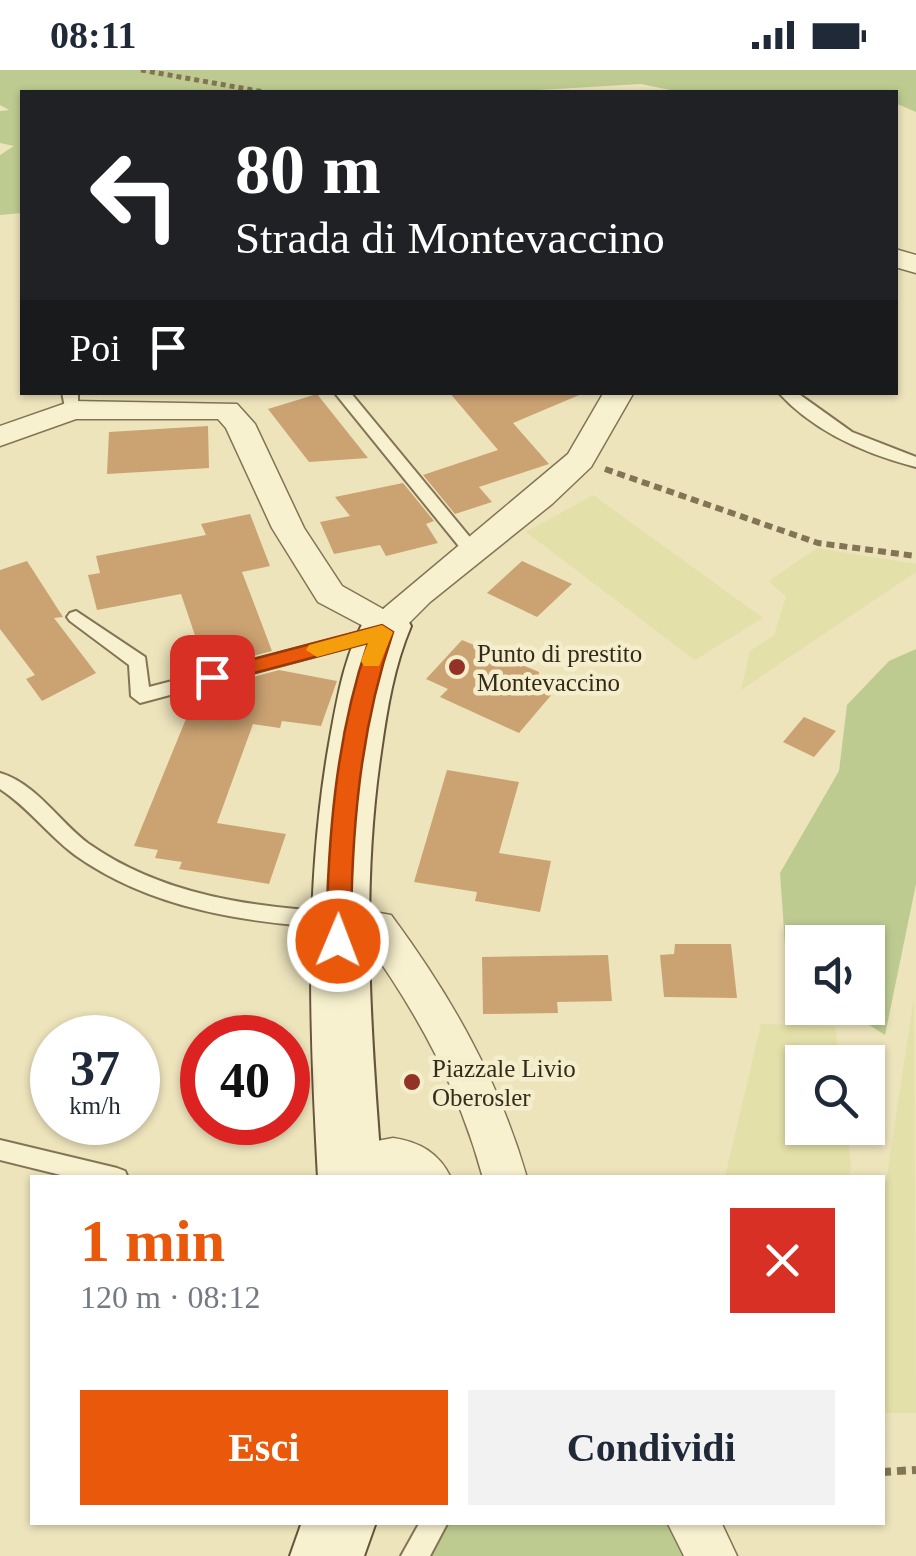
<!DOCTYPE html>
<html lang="it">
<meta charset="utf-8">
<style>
body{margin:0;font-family:"Times New Roman",serif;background:#f2f2f3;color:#1f2937;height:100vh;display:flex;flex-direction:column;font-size:38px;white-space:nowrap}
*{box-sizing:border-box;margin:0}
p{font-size:32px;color:#747a83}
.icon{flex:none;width:55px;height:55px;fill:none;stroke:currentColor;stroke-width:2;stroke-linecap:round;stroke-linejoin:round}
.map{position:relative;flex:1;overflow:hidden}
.sheet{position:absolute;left:30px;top:1105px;width:855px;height:350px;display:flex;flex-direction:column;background:#fff;border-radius:0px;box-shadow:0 2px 8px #0004}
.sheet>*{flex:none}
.top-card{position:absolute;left:20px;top:20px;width:878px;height:305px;border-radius:0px;box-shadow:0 2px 8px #0004;background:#202124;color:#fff;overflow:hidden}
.fabs{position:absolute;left:785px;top:855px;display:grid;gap:20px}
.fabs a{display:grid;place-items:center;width:100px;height:100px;border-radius:0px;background:#fff;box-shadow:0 2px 8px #0004;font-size:50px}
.speed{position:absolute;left:30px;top:945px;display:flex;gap:20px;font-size:50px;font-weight:700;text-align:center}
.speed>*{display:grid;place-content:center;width:130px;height:130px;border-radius:50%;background:#fff;box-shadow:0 2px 8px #0004;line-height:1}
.speed small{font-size:25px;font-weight:400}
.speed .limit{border:15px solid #d22;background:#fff;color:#111}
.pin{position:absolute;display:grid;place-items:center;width:85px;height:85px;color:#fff;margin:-42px;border-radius:20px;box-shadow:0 5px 15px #0006}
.me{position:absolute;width:110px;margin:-55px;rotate:1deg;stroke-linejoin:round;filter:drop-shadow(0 0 8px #0008)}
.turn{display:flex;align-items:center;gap:35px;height:210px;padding:0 50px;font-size:45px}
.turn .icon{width:130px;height:130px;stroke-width:2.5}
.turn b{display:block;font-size:70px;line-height:85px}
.then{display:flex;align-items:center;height:95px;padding:0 50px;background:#0003;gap:20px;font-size:38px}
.round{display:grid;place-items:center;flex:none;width:105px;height:105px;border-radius:0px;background:#f2f2f3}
.head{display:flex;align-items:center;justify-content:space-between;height:170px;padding:0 50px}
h1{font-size:60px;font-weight:600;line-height:75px;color:#ea580c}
.cta{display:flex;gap:20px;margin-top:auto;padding:20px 50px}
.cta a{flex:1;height:115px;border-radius:0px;background:#ea580c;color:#fff;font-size:40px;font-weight:600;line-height:115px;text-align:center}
.cta a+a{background:#f2f2f3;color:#1f2937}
.status{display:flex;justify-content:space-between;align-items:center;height:70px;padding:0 50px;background:#fff;direction:ltr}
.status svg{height:28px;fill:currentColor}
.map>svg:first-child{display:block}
</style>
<div class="status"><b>08:11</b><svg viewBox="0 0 49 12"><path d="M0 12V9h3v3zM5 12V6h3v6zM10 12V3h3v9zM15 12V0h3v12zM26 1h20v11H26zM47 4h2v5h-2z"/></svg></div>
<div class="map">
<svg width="916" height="1486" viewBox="0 0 916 1486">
<rect width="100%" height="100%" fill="#ede4bc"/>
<!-- farmland -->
<g fill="#e3e0aa">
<polygon points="593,425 763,548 695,590 526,462"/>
<polygon points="817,478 916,494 916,502 741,620 750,581 774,565 786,527 769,511"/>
<polygon points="914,928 916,1343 883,1343 883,1132"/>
<polygon points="761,954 835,956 839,992 802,992 802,1058 847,1058 851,1098 849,1107 725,1107"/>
</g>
<!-- green -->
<g fill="#bdcb91">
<polygon points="0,0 916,0 916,42 895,33 895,22 680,22 641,14 504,22 22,22 22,143 0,145 0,85 14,76 0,73 0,41 9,40 0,35"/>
<polygon points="916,579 916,814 885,965 842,938 868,938 868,872 802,872 802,912 787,903 780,803 839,701 847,635 889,591"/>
<polygon points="449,1452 667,1453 685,1486 429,1486"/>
</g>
<!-- building -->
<g fill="#cba272">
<polygon points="449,322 584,323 513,353 549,394 479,417 492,432 455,444 423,405 498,380"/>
<polygon points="317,324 368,388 309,392 268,339"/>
<polygon points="208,356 209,398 107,404 109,362"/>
<polygon points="403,413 434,451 426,454 438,473 386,486 380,475 334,484 320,452 350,446 335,427"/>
<polygon points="250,444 270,496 242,502 272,581 206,598 181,524 97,540 88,505 100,503 96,486 206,465 201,454"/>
<polygon points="27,491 63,547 54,548 96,603 42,631 26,609 35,605 0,559 0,500"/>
<polygon points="522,491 572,514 537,547 487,523"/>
<polygon points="462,570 539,602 538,616 553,623 519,663 440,627 448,619 426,609"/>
<polygon points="279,600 337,611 321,656 282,651 280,658 253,654 217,753 286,764 269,814 179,799 182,792 155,788 158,780 134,776 197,622"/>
<polygon points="804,647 836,661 814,687 783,672"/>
<polygon points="447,700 519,712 499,783 551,791 540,842 475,831 477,822 414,812"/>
<polygon points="675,874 731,874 737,928 664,927 660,885 674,884"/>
<polygon points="608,885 612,931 557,932 558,943 483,944 482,887"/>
</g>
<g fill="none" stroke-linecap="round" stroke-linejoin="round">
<defs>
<g id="lane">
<polygon points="62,322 78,322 78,343 66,343"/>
<polygon points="334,322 350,322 478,477 481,481 478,485 466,485"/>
<path d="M778,322H796L852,362L916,387V397C866,384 814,362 778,322Z"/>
<polygon points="76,541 145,587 149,617 380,557 389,563 380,569 140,633 131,626 129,595 70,551 67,547 70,543"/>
<path d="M0,703C37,714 59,752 89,774C162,825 250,837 337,842L344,844L348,850L344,856L337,858C246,853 151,839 75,785C48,765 28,737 0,719Z"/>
<polygon points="0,1070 117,1098 125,1101 128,1108 73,1108 0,1090"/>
<polygon points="420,1452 448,1452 430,1486 401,1486"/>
</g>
<g id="street">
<polygon points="895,179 916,185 916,203 895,197"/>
<polygon points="604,322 634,322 591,397 552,434 430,532 398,564 386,568 318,532 272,458 226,358 218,349 76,349 0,376 0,356 72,331 237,334 255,354 304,458 342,516 383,539 568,384"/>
<path d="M339,836L391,845C451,926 499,1010 527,1108H483C459,1019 418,944 365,870L325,862L319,851L325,840Z"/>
<path d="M393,1068C420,1072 439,1083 451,1108L334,1105L327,1092L334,1079Z"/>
<polygon points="667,1452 721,1452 737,1486 684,1486"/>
</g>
<g id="secondary">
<path d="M386,539L404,544L411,556C394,596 387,639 381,682C360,823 371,966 382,1108H318C310,962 304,818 329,674C337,630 344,583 368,544Z"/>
<polygon points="302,1452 376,1452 364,1486 290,1486"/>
</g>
</defs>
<!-- lane casing -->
<use href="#lane" stroke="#847456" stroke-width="4"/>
<!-- street casing -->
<use href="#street" stroke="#847456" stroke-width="3"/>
<!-- secondary casing -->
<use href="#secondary" stroke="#66553a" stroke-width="4"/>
<!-- path-far2 -->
<polyline stroke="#847456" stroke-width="5" stroke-dasharray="5 4" stroke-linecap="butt" points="141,0 264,22"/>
<!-- path-far1 -->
<polyline stroke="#847456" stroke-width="6" stroke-dasharray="8 5" stroke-linecap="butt" points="605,399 818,473 916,486"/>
<!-- path -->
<polyline stroke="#847456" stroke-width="8" stroke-dasharray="9 6" stroke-linecap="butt" points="882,1402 916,1400"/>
<!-- lane -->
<use href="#lane" fill="#f8f1cf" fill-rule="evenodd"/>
<!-- street -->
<use href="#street" fill="#f8f1cf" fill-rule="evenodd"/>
<!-- secondary -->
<use href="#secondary" fill="#f8f1cf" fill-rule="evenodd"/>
</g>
<!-- route -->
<path fill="#ea580c" stroke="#983908" stroke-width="2.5" d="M382,555L393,562C359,662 351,767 351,871L347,878H330L326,871C328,771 335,669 368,573L212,614L202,607L212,600Z"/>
<!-- slow -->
<polygon fill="#f59e0b" points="382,555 393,562 379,596 364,596 361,591 368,573 317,587 306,580 309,575"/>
<!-- markers -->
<g fill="#933227" stroke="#f5eecc" stroke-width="4">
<circle cx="457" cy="597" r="10"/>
<circle cx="412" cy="1012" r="10"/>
</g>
<g text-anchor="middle" stroke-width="9" stroke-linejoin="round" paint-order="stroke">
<!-- poi labels -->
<g font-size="25" fill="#342a1b" stroke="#f5eecc" text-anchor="start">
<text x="477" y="592">Punto di prestito<tspan x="477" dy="29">Montevaccino</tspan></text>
<text x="432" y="1007">Piazzale Livio<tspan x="432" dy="29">Oberosler</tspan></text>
</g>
</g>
</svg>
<div class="fabs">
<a><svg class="icon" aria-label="sound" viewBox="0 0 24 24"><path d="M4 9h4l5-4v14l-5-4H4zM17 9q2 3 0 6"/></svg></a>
<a><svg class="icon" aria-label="search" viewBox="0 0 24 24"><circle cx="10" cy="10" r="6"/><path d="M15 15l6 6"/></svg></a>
</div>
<div class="speed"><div>37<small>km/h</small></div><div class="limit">40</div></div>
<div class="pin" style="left:212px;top:607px;background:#d93025"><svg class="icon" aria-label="arrive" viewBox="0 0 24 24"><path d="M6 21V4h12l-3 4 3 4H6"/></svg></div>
<svg class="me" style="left:338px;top:871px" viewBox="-20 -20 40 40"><circle r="17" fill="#ea580c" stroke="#fff" stroke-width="3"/><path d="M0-11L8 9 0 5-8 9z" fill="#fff"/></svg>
<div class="top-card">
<div class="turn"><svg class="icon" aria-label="left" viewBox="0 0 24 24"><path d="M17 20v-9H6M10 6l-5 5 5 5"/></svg><div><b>80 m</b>Strada di Montevaccino</div></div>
<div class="then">Poi<svg class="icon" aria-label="arrive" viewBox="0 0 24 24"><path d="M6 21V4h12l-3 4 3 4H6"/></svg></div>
</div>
<section class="sheet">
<div class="head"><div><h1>1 min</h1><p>120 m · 08:12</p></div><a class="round" style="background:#d93025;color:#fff"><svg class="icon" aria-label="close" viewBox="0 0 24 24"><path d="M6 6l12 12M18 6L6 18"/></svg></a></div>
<div class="cta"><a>Esci</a><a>Condividi</a></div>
</section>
</div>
